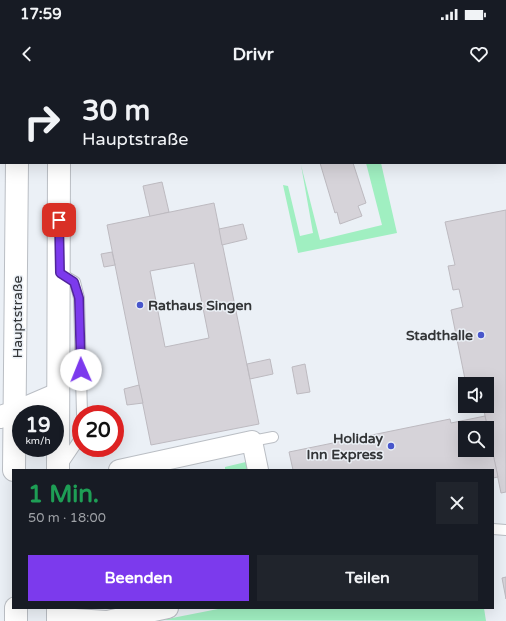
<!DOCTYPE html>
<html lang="de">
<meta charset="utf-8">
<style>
body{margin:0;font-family:"Varela Round",sans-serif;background:#20242c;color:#f1f3f6;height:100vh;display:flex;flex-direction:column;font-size:15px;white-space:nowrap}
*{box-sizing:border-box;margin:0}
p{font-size:13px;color:#9ea1a6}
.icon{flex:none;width:22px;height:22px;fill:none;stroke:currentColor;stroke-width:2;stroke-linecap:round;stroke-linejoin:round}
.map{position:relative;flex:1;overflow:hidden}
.details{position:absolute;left:12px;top:389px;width:482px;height:140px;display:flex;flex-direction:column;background:#171b24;border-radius:0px;box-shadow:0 4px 16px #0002}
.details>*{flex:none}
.top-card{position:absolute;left:0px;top:0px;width:506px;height:84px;box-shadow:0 4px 16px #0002;background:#171b24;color:#f1f3f6;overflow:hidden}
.controls{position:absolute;left:458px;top:297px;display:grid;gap:8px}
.controls a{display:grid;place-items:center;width:36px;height:36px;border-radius:0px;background:#171b24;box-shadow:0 4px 16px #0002;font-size:20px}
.speed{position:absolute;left:12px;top:325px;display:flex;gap:8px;font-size:20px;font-weight:700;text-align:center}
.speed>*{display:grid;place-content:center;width:52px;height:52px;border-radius:50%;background:#171b24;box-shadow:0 4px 16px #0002;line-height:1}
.speed small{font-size:10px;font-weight:400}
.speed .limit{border:6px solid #d22;background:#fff;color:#111}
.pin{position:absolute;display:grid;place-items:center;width:34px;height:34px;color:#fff;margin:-17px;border-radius:8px;box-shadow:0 2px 6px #0006}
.me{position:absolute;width:44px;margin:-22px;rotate:359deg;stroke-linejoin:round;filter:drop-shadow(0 0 3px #0008)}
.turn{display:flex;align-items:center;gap:14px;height:84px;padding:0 16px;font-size:18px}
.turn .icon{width:52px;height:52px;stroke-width:2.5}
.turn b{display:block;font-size:28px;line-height:34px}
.round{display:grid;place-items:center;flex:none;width:42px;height:42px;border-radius:0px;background:#20242c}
.head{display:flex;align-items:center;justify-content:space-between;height:68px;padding:0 16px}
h1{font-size:24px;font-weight:700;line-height:30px;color:#1e9e55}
.action{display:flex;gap:8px;margin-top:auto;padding:8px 16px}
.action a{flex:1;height:46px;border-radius:0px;background:#7c3aed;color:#fff;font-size:16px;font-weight:700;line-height:46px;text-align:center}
.action a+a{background:#20242c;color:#f1f3f6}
.status{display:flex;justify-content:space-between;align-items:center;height:28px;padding:0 20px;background:#171b24;direction:ltr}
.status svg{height:11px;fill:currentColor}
header{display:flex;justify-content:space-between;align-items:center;height:52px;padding:0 16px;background:#171b24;font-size:18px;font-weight:700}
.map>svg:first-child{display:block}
</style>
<div class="status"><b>17:59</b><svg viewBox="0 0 49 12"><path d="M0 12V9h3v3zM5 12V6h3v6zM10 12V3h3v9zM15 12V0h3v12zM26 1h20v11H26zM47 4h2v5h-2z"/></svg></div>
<header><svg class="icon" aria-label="back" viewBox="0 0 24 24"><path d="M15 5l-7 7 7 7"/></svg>Drivr<svg class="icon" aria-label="heart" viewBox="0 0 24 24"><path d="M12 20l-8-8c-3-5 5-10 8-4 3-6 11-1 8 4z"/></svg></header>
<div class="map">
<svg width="506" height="541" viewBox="0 0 506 541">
<rect width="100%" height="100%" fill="#ebf0f6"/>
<!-- green -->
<g fill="#a0efc1">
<polygon points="366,83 381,83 397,153 298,173 283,105 288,106 300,156 313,153 301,85 320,160 382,145"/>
<polygon points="250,381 252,390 225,390 225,387"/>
<polygon points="223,528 484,528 486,541 162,540"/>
</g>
<!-- building -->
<g fill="#d6d3d9" stroke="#bdbac0" fill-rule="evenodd">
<polygon points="118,0 140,0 131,1"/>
<rect x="319" y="0" width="35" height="1"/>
<rect x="396" y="0" width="33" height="1"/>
<polygon points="449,0 506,0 506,15 505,1"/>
<polygon points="320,83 353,83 366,123 358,126 362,136 340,144 337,132 335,133"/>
<polygon points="162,102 169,132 150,137 143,106"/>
<path d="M214,123L259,344L151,365L107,145ZM194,183L209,258L165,267L150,191Z"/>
<polygon points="506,130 506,412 501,413 483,326 487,326 487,304 466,304 451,230 463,227 459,209 453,210 448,186 455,185 445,142"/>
<polygon points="243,144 247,159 222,165 219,149"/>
<polygon points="112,172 115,185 104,187 101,174"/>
<polygon points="270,279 273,294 250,299 247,284"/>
<polygon points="305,284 310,312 297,314 292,287"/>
<polygon points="139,305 143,323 127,325 124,309"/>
<path d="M485,336L498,397L493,398V390H293L289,372L450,339L451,343ZM465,348H487V370H465Z"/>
<polygon points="506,497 506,519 502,498"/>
</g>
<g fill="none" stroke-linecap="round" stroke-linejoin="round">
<defs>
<g id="service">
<polyline points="60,193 75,202 79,218 82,334"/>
<polyline points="252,361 273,357"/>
<polyline points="62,385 81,357"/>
<polyline points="493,449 506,450"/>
</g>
<g id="minor">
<polyline points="283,0 283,1"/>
<polyline points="505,46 506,46"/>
<polyline points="119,390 252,361 258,390"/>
<polyline points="58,538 107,541 168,528"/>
</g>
<g id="secondary">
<polyline points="20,1 20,0"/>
<polyline points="58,1 58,0"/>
</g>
<g id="primary">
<polyline points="0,45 1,45"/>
<polyline points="0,337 16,332 58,314"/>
<polyline points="14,390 17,83"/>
<polyline points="58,390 59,83"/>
<polyline points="16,528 16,541"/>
<polyline points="58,528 58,541"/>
</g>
</defs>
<!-- service casing -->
<use href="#service" stroke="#babec4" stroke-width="12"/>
<!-- minor casing -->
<use href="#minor" stroke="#babec4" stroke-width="22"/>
<!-- secondary casing -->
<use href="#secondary" stroke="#babec4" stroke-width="24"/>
<!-- primary casing -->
<use href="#primary" stroke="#babec4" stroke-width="24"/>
<!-- service -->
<use href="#service" stroke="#fff" stroke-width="10"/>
<!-- minor -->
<use href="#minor" stroke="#fff" stroke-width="20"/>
<!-- secondary -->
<use href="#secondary" stroke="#fff" stroke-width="22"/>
<!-- primary -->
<use href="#primary" stroke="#fff" stroke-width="22"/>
</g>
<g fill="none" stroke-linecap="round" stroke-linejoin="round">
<defs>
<polyline id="route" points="59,140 60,193 74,202 79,218 81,290"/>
</defs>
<!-- route casing -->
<use href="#route" stroke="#51269a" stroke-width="10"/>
<!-- route -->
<use href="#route" stroke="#7c3aed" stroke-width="7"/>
</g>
<!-- markers -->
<g fill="#4856cb" stroke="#ebf0f6" stroke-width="1.5">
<circle cx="140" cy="225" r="4"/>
<circle cx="481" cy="255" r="4"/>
<circle cx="391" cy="366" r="4"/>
</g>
<g text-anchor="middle" stroke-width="3" stroke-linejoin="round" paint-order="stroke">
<!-- poi labels -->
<g font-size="14" font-weight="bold" fill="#333537" stroke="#ebf0f6" text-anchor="end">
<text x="148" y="230" text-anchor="start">Rathaus Singen</text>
<text x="473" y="260">Stadthalle</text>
<text x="383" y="363">Holiday<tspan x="383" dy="16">Inn Express</tspan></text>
</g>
<!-- street labels -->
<g font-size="14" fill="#333537" stroke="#ebf0f6">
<text transform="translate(17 237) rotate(-90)" y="5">Hauptstraße</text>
</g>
</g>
</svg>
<div class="controls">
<a><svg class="icon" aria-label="sound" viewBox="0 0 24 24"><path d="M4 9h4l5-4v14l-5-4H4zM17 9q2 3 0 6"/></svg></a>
<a><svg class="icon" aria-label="search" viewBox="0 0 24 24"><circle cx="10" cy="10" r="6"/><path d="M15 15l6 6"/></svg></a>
</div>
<div class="speed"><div>19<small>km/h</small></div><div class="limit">20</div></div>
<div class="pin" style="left:59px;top:140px;background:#d93025"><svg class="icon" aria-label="arrive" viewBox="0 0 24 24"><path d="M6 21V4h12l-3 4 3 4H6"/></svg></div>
<svg class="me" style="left:81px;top:290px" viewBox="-20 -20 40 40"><circle r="19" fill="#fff"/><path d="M0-13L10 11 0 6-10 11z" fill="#7c3aed"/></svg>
<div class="top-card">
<div class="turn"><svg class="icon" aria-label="right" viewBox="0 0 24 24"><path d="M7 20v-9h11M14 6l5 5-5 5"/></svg><div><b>30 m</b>Hauptstraße</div></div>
</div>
<section class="details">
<div class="head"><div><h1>1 Min.</h1><p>50 m · 18:00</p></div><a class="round"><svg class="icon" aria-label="close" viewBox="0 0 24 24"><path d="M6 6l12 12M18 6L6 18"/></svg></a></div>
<div class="action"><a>Beenden</a><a>Teilen</a></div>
</section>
</div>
